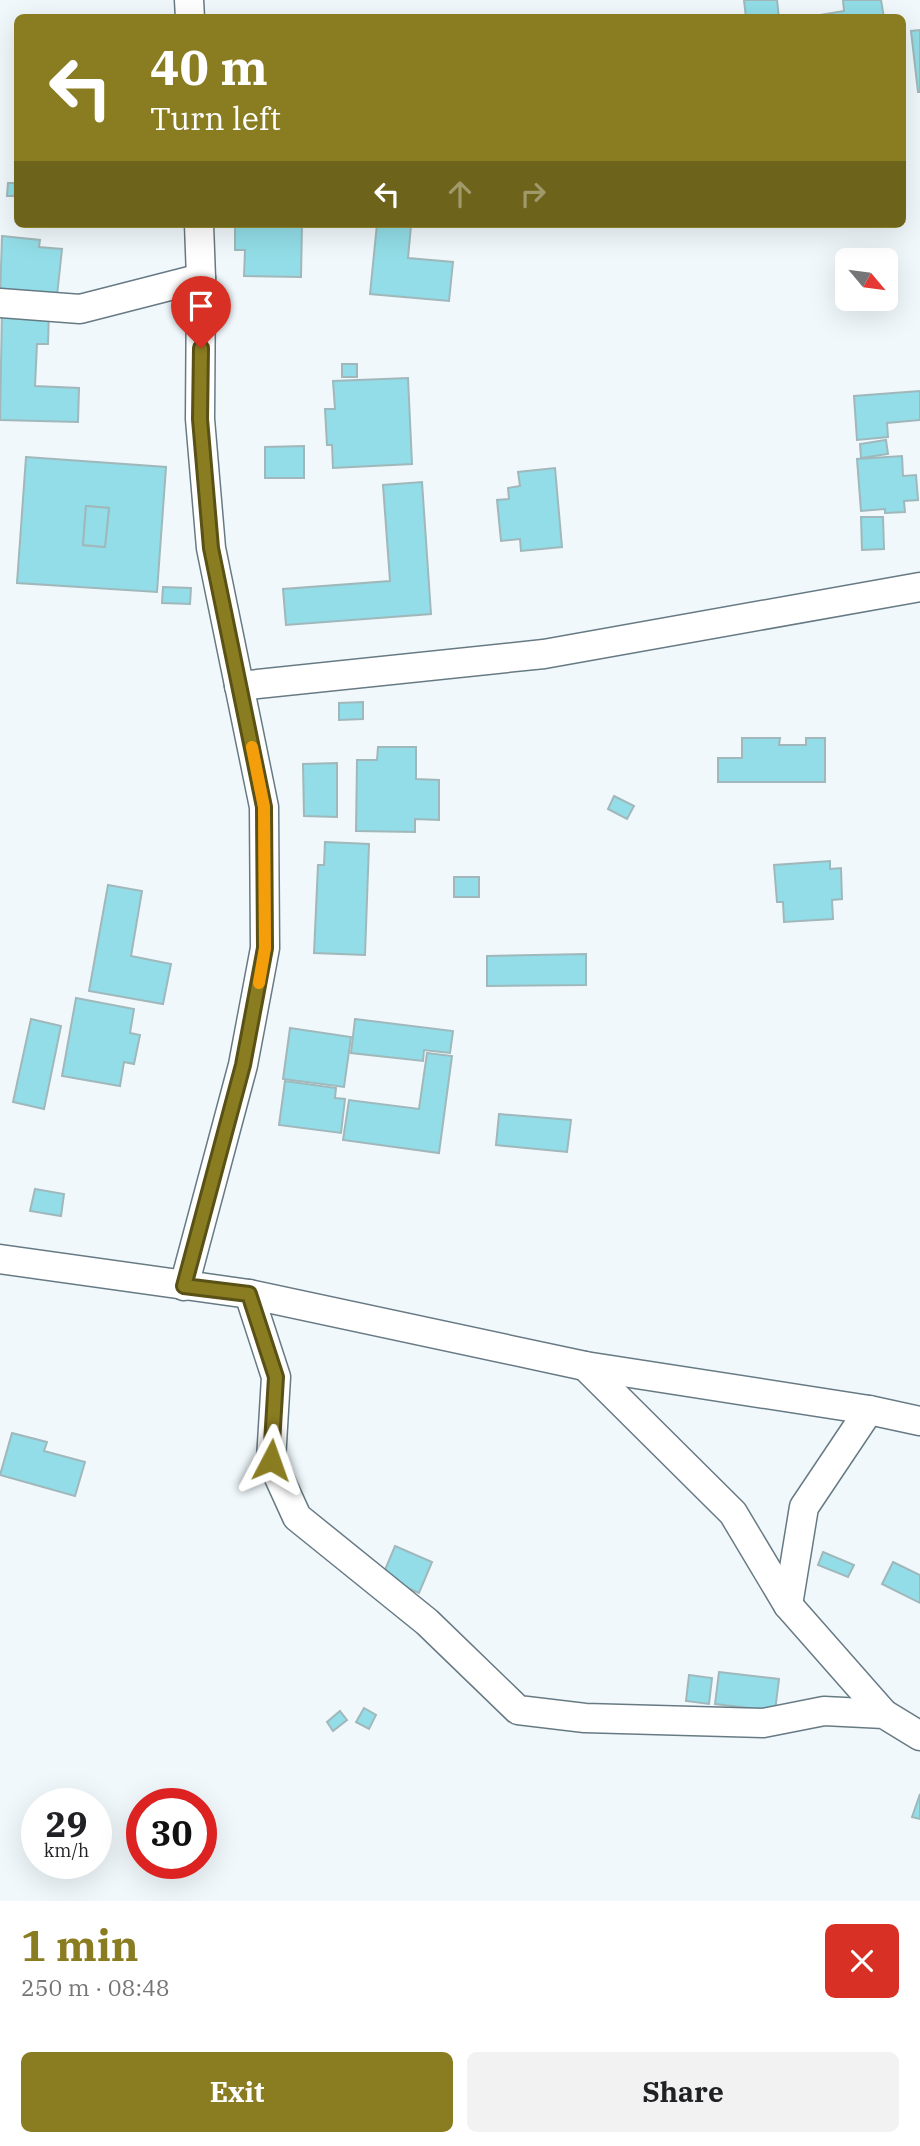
<!DOCTYPE html>
<meta charset="utf-8">
<style>
body{margin:0;font-family:"IBM Plex Serif",serif;background:#f2f2f2;color:#202124;height:100vh;display:flex;flex-direction:column;font-size:26px;white-space:nowrap}
*{box-sizing:border-box;margin:0}
p{font-size:23px;color:#757577}
.icon{flex:none;width:38px;height:38px;fill:none;stroke:currentColor;stroke-width:2;stroke-linecap:round;stroke-linejoin:round}
.map{position:relative;height:1901px;overflow:hidden}
.details{display:flex;flex-direction:column;background:#fff;flex:1}
.details>*{flex:none}
.guide{position:absolute;left:14px;top:14px;width:892px;height:214px;border-radius:10px;box-shadow:0 7px 28px #0002;background:#897c21;color:#fff;overflow:hidden}
.needle{width:46px;rotate:119deg}
.buttons{position:absolute;left:835px;top:248px;display:grid;gap:14px}
.buttons a{display:grid;place-items:center;width:63px;height:63px;border-radius:10px;background:#fff;box-shadow:0 7px 28px #0002;font-size:35px}
.speed{position:absolute;left:21px;top:1788px;display:flex;gap:14px;font-size:35px;font-weight:700;text-align:center}
.speed>*{display:grid;place-content:center;width:91px;height:91px;border-radius:50%;background:#fff;box-shadow:0 7px 28px #0002;line-height:1}
.speed small{font-size:18px;font-weight:400}
.speed .limit{border:10px solid #d22;background:#fff;color:#111}
.pin{position:absolute;display:grid;place-items:center;width:60px;height:60px;color:#fff;margin:-72px -30px;border-radius:50% 50% 50% 0;rotate:-45deg;box-shadow:0 0 7px #0007}
.pin .icon{rotate:45deg}
.me{position:absolute;width:77px;margin:-38px;rotate:4deg;stroke-linejoin:round;filter:drop-shadow(0 0 5px #0008)}
.turn{display:flex;align-items:center;gap:24px;height:147px;padding:0 21px;font-size:32px}
.turn .icon{width:91px;height:91px;stroke-width:2.5}
.turn b{display:block;font-size:49px;line-height:60px}
.lanes{display:flex;align-items:center;height:66px;padding:0 21px;background:#0003;justify-content:center;gap:35px;direction:ltr}
.lanes .off{opacity:.35}
.round{display:grid;place-items:center;flex:none;width:74px;height:74px;border-radius:10px;background:#f2f2f2}
.head{display:flex;align-items:center;justify-content:space-between;height:119px;padding:0 21px}
h1{font-size:42px;font-weight:800;line-height:52px;color:#897c21}
.button{display:flex;gap:14px;margin-top:auto;padding:14px 21px}
.button a{flex:1;height:80px;border-radius:10px;background:#897c21;color:#fff;font-size:28px;font-weight:800;line-height:80px;text-align:center}
.button a+a{background:#f2f2f2;color:#202124}
.map>svg:first-child{display:block}
</style>
<div class="map">
<svg width="920" height="1901" viewBox="0 0 920 1901">
<rect width="100%" height="100%" fill="#f0f8fc"/>
<!-- building -->
<g fill="#92dde7" stroke="#a0b8bb" stroke-width="2" fill-rule="evenodd">
<polygon points="744,0 777,0 779,18 746,18"/>
<polygon points="843,0 881,0 884,18 802,18 844,11"/>
<polygon points="920,30 920,92 918,92 911,31"/>
<polygon points="8,183 18,183 18,196 7,196"/>
<polygon points="235,224 302,224 301,277 244,276 245,250 235,250"/>
<polygon points="377,224 411,226 408,258 453,262 449,301 370,294"/>
<polygon points="2,236 40,240 39,247 62,249 56,305 0,299"/>
<polygon points="2,309 49,310 48,344 37,344 35,386 79,388 78,422 0,420"/>
<rect x="342" y="364" width="15" height="13"/>
<polygon points="408,378 412,464 333,468 332,445 327,445 325,409 335,409 333,381"/>
<polygon points="920,391 920,420 887,423 888,437 857,440 854,396"/>
<polygon points="886,440 888,454 861,458 860,444"/>
<polygon points="304,446 304,478 265,478 265,447"/>
<polygon points="902,456 903,476 916,475 918,500 904,501 905,512 885,513 885,509 861,511 857,459"/>
<path d="M26,457L166,467L157,592L17,583ZM86,506L109,508L105,547L83,545Z"/>
<polygon points="555,468 562,547 521,551 520,539 501,541 497,500 509,499 508,488 520,486 518,472"/>
<polygon points="422,482 431,614 286,625 283,589 390,581 383,485"/>
<polygon points="86,506 109,508 105,547 83,545"/>
<polygon points="861,517 883,517 884,549 862,550"/>
<polygon points="163,587 191,588 190,604 162,603"/>
<polygon points="363,702 363,719 339,720 339,703"/>
<polygon points="742,738 780,738 779,745 806,745 806,738 825,738 825,782 718,782 718,758 742,758"/>
<polygon points="378,747 416,747 416,779 439,780 439,820 415,819 415,832 356,831 357,760 377,760"/>
<polygon points="337,763 337,817 304,816 303,764"/>
<polygon points="614,796 634,806 627,819 608,809"/>
<polygon points="325,842 369,844 365,955 314,953 318,865 324,865"/>
<polygon points="830,861 830,869 841,868 842,899 832,900 833,919 784,922 783,902 777,902 774,865"/>
<rect x="454" y="877" width="25" height="20"/>
<polygon points="108,885 142,891 131,956 171,964 163,1004 89,991"/>
<polygon points="586,954 586,985 487,986 487,956"/>
<polygon points="76,998 134,1009 130,1033 140,1035 134,1064 124,1062 120,1086 62,1076"/>
<polygon points="31,1019 61,1026 44,1109 13,1102"/>
<polygon points="355,1019 453,1031 450,1053 424,1050 423,1061 351,1053"/>
<polygon points="290,1028 351,1037 344,1087 283,1079"/>
<polygon points="427,1053 452,1056 439,1153 343,1140 349,1100 419,1109"/>
<polygon points="285,1081 336,1088 335,1098 345,1099 341,1133 279,1125"/>
<polygon points="499,1114 571,1120 567,1152 496,1145"/>
<polygon points="35,1189 64,1194 61,1216 30,1211"/>
<polygon points="12,1433 47,1442 44,1451 85,1462 75,1496 0,1475"/>
<polygon points="395,1546 432,1562 419,1593 382,1577"/>
<polygon points="823,1552 854,1565 848,1577 818,1565"/>
<polygon points="893,1562 920,1575 920,1603 882,1584"/>
<polygon points="719,1672 779,1679 775,1711 715,1704"/>
<polygon points="689,1675 712,1678 709,1704 686,1701"/>
<polygon points="364,1708 376,1715 369,1729 356,1722"/>
<polygon points="340,1711 347,1720 333,1731 327,1722"/>
<polygon points="920,1794 920,1819 912,1817"/>
</g>
<g fill="none" stroke-linecap="round" stroke-linejoin="round">
<defs>
<g id="street">
<polyline points="189,0 190,18"/>
<polyline points="0,303 80,309 201,278"/>
<polyline points="239,686 544,654 920,587"/>
<polyline points="0,1259 249,1294 585,1366 869,1410 920,1421"/>
<polyline points="184,1286 243,1065 265,948 264,807 211,548 200,419 201,278 199,224"/>
<polyline points="249,1294 276,1377 271,1460 297,1517 427,1622 518,1710 585,1718 763,1723 824,1711 884,1714 920,1736"/>
<polyline points="585,1366 733,1513 788,1605 884,1714"/>
<polyline points="788,1605 804,1507 869,1410"/>
</g>
</defs>
<!-- street casing -->
<use href="#street" stroke="#677a84" stroke-width="31"/>
<!-- street -->
<use href="#street" stroke="#fff" stroke-width="28"/>
</g>
<g fill="none" stroke-linecap="round" stroke-linejoin="round">
<defs>
<polyline id="route" points="201,348 200,419 211,548 264,807 265,948 243,1065 184,1286 249,1294 276,1377 271,1460"/>
</defs>
<!-- route casing -->
<use href="#route" stroke="#595115" stroke-width="18"/>
<!-- route -->
<use href="#route" stroke="#897c21" stroke-width="12"/>
<!-- slow -->
<polyline stroke="#f59e0b" stroke-width="12" points="252,747 264,807 265,948 259,983"/>
</g>
</svg>
<div class="buttons">
<a><svg class="needle" viewBox="-14 -14 28 28"><path d="M0-13l5 13h-10z" fill="#e53935"/><path d="M0 13l5-13h-10z" fill="#757577"/></svg></a>
</div>
<div class="speed"><div>29<small>km/h</small></div><div class="limit">30</div></div>
<div class="pin" style="left:201px;top:348px;background:#d93025"><svg class="icon" aria-label="arrive" viewBox="0 0 24 24"><path d="M6 21V4h12l-3 4 3 4H6"/></svg></div>
<svg class="me" style="left:271px;top:1460px" viewBox="-20 -20 40 40"><path d="M0-17L14 15 0 8-14 15z" fill="#897c21" stroke="#fff" stroke-width="4"/></svg>
<div class="guide">
<div class="turn"><svg class="icon" aria-label="left" viewBox="0 0 24 24"><path d="M17 20v-9H6M10 6l-5 5 5 5"/></svg><div><b>40 m</b>Turn left</div></div>
<div class="lanes"><svg class="icon" aria-label="left" viewBox="0 0 24 24"><path d="M17 20v-9H6M10 6l-5 5 5 5"/></svg><svg class="icon off" aria-label="ahead" viewBox="0 0 24 24"><path d="M12 20V5M6 11l6-6 6 6"/></svg><svg class="icon off" aria-label="right" viewBox="0 0 24 24"><path d="M7 20v-9h11M14 6l5 5-5 5"/></svg></div>
</div>
</div>
<section class="details">
<div class="head"><div><h1>1 min</h1><p>250 m · 08:48</p></div><a class="round" style="background:#d93025;color:#fff"><svg class="icon" aria-label="close" viewBox="0 0 24 24"><path d="M6 6l12 12M18 6L6 18"/></svg></a></div>
<div class="button"><a>Exit</a><a>Share</a></div>
</section>
